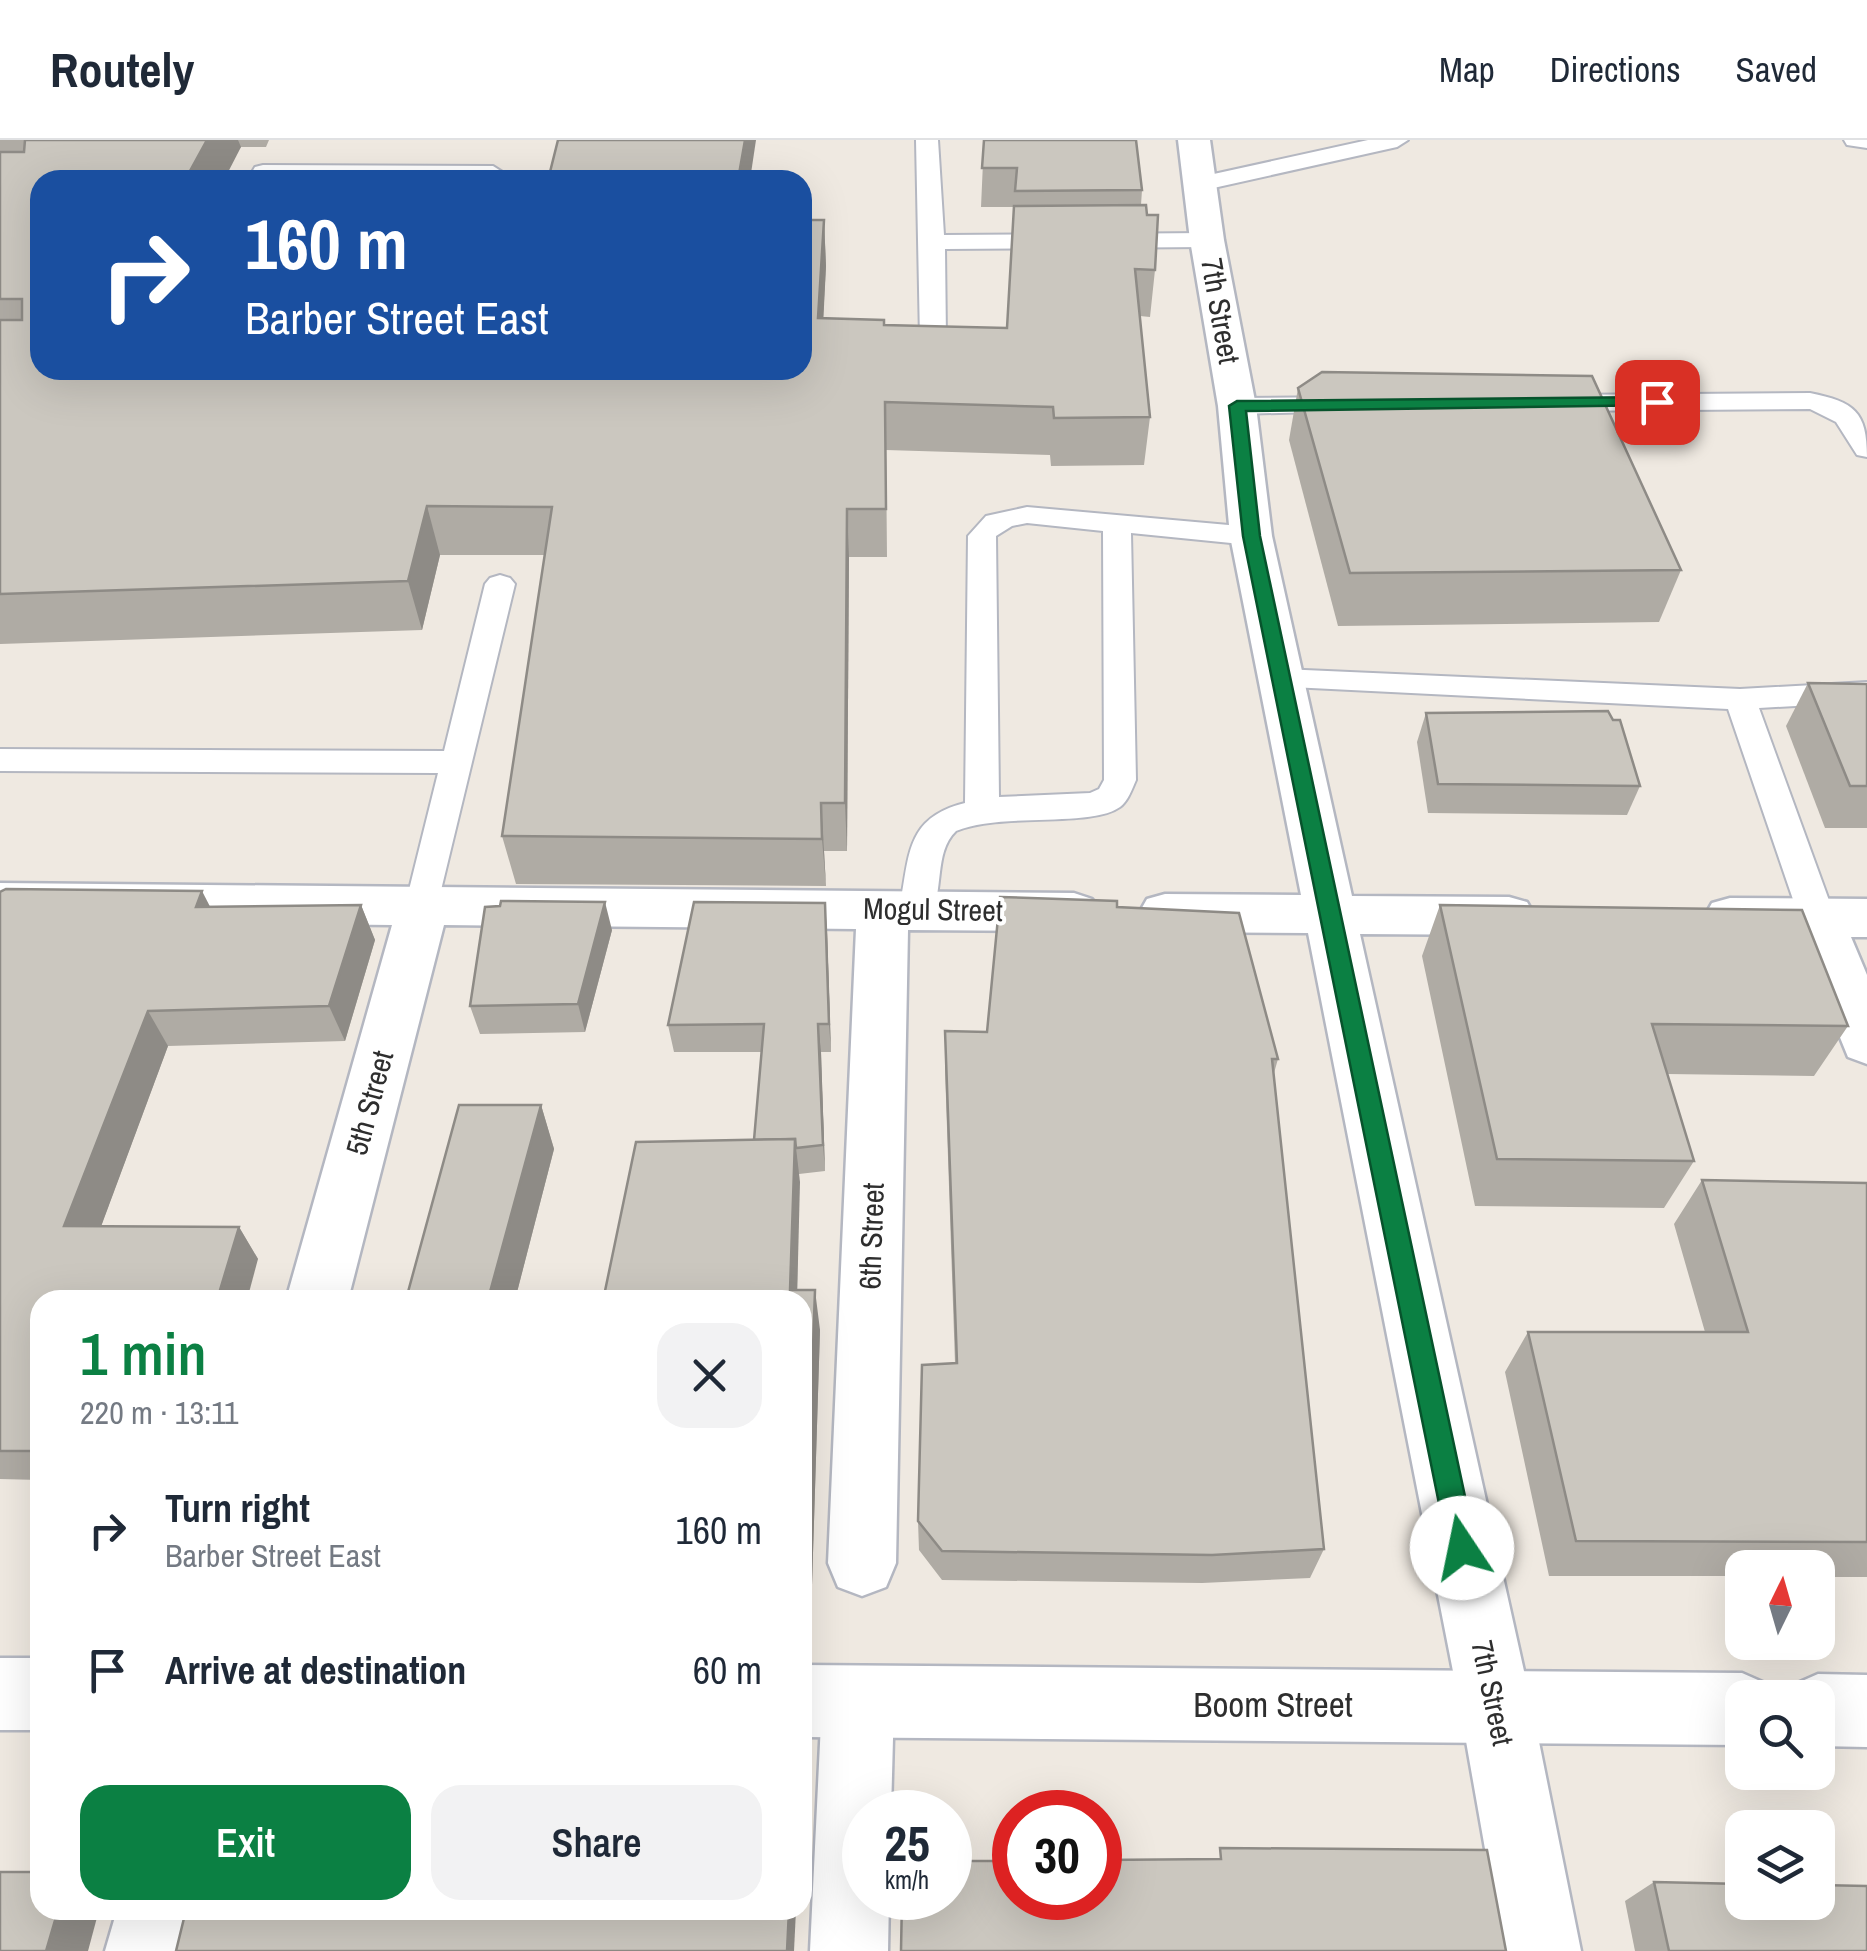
<!DOCTYPE html>
<meta charset="utf-8">
<style>
body{margin:0;font-family:"Archivo Narrow",sans-serif;background:#f2f2f3;color:#1f2937;height:100vh;display:flex;flex-direction:column;font-size:38px;white-space:nowrap}
*{box-sizing:border-box;margin:0}
p{font-size:32px;color:#747a83}
.icon{flex:none;width:55px;height:55px;fill:none;stroke:currentColor;stroke-width:2;stroke-linecap:round;stroke-linejoin:round}
.map{position:relative;flex:1;overflow:hidden}
.panel{position:absolute;left:30px;top:1150px;width:782px;height:630px;display:flex;flex-direction:column;background:#fff;border-radius:30px;box-shadow:0 10px 40px #0002}
.panel>*{flex:none}
.top-card{position:absolute;left:30px;top:30px;width:782px;height:210px;border-radius:30px;box-shadow:0 10px 40px #0002;background:#1a4fa0;color:#fff;overflow:hidden}
.needle{width:65px;rotate:5deg}
.buttons{position:absolute;left:1725px;top:1410px;display:grid;gap:20px}
.buttons a{display:grid;place-items:center;width:110px;height:110px;border-radius:20px;background:#fff;box-shadow:0 10px 40px #0002;font-size:50px}
.speed{position:absolute;left:842px;top:1650px;display:flex;gap:20px;font-size:50px;font-weight:700;text-align:center}
.speed>*{display:grid;place-content:center;width:130px;height:130px;border-radius:50%;background:#fff;box-shadow:0 10px 40px #0002;line-height:1}
.speed small{font-size:25px;font-weight:400}
.speed .limit{border:15px solid #d22;background:#fff;color:#111}
.pin{position:absolute;display:grid;place-items:center;width:85px;height:85px;color:#fff;margin:-42px;border-radius:20px;box-shadow:0 5px 15px #0006}
.me{position:absolute;width:110px;margin:-55px;rotate:349deg;stroke-linejoin:round;filter:drop-shadow(0 0 8px #0008)}
.turn{display:flex;align-items:center;gap:35px;height:210px;padding:0 50px;font-size:45px}
.turn .icon{width:130px;height:130px;stroke-width:2.5}
.turn b{display:block;font-size:70px;line-height:85px}
.round{display:grid;place-items:center;flex:none;width:105px;height:105px;border-radius:30px;background:#f2f2f3}
.overview{display:flex;align-items:center;justify-content:space-between;height:170px;padding:0 50px}
h1{font-size:60px;font-weight:600;line-height:75px;color:#0b8043}
.primary-button{display:flex;gap:20px;margin-top:auto;padding:20px 50px}
.primary-button a{flex:1;height:115px;border-radius:30px;background:#0b8043;color:#fff;font-size:40px;font-weight:600;line-height:115px;text-align:center}
.primary-button a+a{background:#f2f2f3;color:#1f2937}
ul{padding:0;list-style:none}
li{display:flex;align-items:center;gap:30px;height:140px;padding:0 50px}
li div{flex:1}
li b{display:block;font-size:38px}
li em{font-style:normal}
header{display:flex;align-items:center;gap:60px;box-sizing:border-box;height:140px;padding:0 50px;background:#fff;border-bottom:2px solid #e0e1e3}
header strong{font-size:48px}
nav{display:flex;gap:55px;margin-inline-start:auto;font-size:35px}
.map>svg:first-child{display:block}
</style>
<header>
<strong>Routely</strong>
<nav><a>Map</a><a>Directions</a><a>Saved</a></nav>
</header>
<div class="map">
<svg width="1867" height="1811" viewBox="0 0 1867 1811">
<rect width="100%" height="100%" fill="#efe9e1"/>
<g fill="none" stroke-linecap="round" stroke-linejoin="round">
<defs>
<g id="service">
<polygon points="916,0 938,0 944,95 1207,93 1219,100 1207,107 945,109 946,199 942,204 924,204 920,199"/>
<polygon points="1368,0 1408,0 1397,7 1200,51 1189,44 1200,37"/>
<polygon points="1844,0 1867,0 1867,8 1847,5"/>
<polygon points="263,25 493,26 504,33 493,40 255,37 252,32 255,27"/>
<path d="M1810,253C1854,262 1867,271 1867,317L1857,315L1836,282L1810,269L1554,271L1541,263L1554,255Z"/>
<polygon points="1344,257 1357,265 1353,271 1237,274 1224,266 1237,258"/>
<path d="M1027,367L1251,387L1261,390L1265,396L1261,402L1251,405L1131,393L1136,640C1132,649 1128,661 1120,667C1091,688 1001,672 956,691C933,713 945,752 929,779L917,783L905,779L899,770C910,717 904,678 965,663L968,396L986,376ZM1027,383L1103,391L1104,640L1099,649L1090,653L999,657L996,396L1012,386Z"/>
<polygon points="500,435 510,438 515,444 435,775 423,779 411,775 405,766 438,633 0,631 0,609 444,611 485,444 490,438"/>
<polygon points="1282,529 1740,549 1867,542 1867,562 1759,568 1835,777 1829,786 1817,790 1805,786 1799,777 1728,569 1271,546 1266,539 1271,532"/>
</g>
<g id="minor">
<polygon points="1178,0 1210,0 1224,100 1256,266 1272,396 1352,756 1509,757 1527,762 1535,776 1527,790 1509,795 1360,794 1532,1567 1581,1811 1503,1811 1460,1567 1308,793 1165,792 1147,787 1139,773 1147,759 1165,754 1301,755 1230,396 1218,266 1190,100"/>
<polygon points="0,743 1074,753 1092,759 1100,772 1092,785 1074,791 908,790 896,1423 886,1447 862,1456 838,1447 828,1423 856,789 444,785 348,1160 286,1160 392,785 0,781"/>
<polygon points="1730,758 1867,759 1867,797 1851,797 1867,835 1867,924 1848,917 1799,797 1730,796 1712,791 1704,777 1712,763"/>
<polygon points="858,1526 883,1537 894,1562 891,1672 865,1672 865,1758 889,1758 888,1811 810,1811 822,1562 833,1537"/>
<polygon points="117,1770 193,1770 183,1811 105,1811"/>
</g>
<g id="secondary">
<rect x="0" y="1518" width="40" height="72"/>
<polygon points="802,1525 1742,1533 1767,1544 1773,1558 1742,1558 1742,1605 802,1597"/>
<polygon points="1818,1534 1867,1535 1867,1607 1818,1606 1818,1558 1787,1558 1793,1545"/>
</g>
</defs>
<!-- service casing -->
<use href="#service" stroke="#b4b7c1" stroke-width="4"/>
<!-- minor casing -->
<use href="#minor" stroke="#b4b7c1" stroke-width="5"/>
<!-- secondary casing -->
<use href="#secondary" stroke="#b4b7c1" stroke-width="5"/>
<!-- service -->
<use href="#service" fill="#fff" fill-rule="evenodd"/>
<!-- minor -->
<use href="#minor" fill="#fff" fill-rule="evenodd"/>
<!-- secondary -->
<use href="#secondary" fill="#fff" fill-rule="evenodd"/>
</g>
<!-- wall -->
<g fill="#afaba4">
<polygon points="0,0 269,0 266,7 241,7 40,230 824,80 826,126 823,178 884,185 1007,188 1014,67 981,67 984,0 1142,50 1141,65 1155,130 1150,177 1140,176 1150,277 1144,325 1051,326 1050,315 886,310 887,417 849,417 847,711 824,711 826,746 516,744 502,696 545,415 440,415 422,490 0,504"/>
<polygon points="1298,248 1681,430 1659,482 1338,486 1289,300"/>
<polygon points="1808,543 1867,544 1867,688 1825,688 1786,586"/>
<polygon points="1426,573 1640,646 1627,675 1428,673 1417,602"/>
<polygon points="0,752 210,766 361,765 375,800 345,901 168,906 101,1086 239,1087 258,1119 40,1160 40,1340 0,1339"/>
<polygon points="1440,765 1848,886 1814,936 1667,934 1694,1021 1664,1068 1475,1066 1422,816"/>
<polygon points="1117,767 1278,919 1274,933 1324,1409 1310,1438 1202,1443 942,1440 919,1410 918,1381 955,1223 945,929 945,891 987,892"/>
<polygon points="612,790 585,892 480,894 470,866"/>
<polygon points="827,792 831,912 821,912 825,1031 799,1034 797,1150 820,1190 812,1445 802,1445 802,1160 408,1152 541,965 554,1009 517,1152 605,1151 754,1000 762,912 674,912 668,885"/>
<polygon points="1702,1040 1867,1043 1867,1437 1818,1437 1818,1428 1742,1428 1742,1436 1549,1436 1505,1232 1528,1192 1705,1192 1674,1084"/>
<polygon points="1654,1742 1867,1811 1635,1811 1625,1761"/>
</g>
<!-- shaded-wall -->
<g fill="#8e8b86">
<polygon points="207,0 238,0 241,7 224,40 185,40"/>
<polygon points="745,0 756,0 750,40 738,40"/>
<polygon points="824,80 826,126 821,226 818,178"/>
<polygon points="427,366 440,415 422,490 408,441"/>
<polygon points="847,369 849,417 847,711 845,663"/>
<polygon points="821,663 824,711 826,746 822,699"/>
<polygon points="202,751 220,786 196,767"/>
<polygon points="605,762 612,790 585,892 578,864"/>
<polygon points="825,763 827,792 831,912 829,884"/>
<polygon points="361,765 375,800 345,901 329,866"/>
<polygon points="148,871 168,906 89,1119 64,1086"/>
<polygon points="818,884 821,912 825,1031 823,1005"/>
<polygon points="541,965 554,1009 515,1160 490,1152"/>
<polygon points="795,999 800,1042 797,1160 790,1150"/>
<polygon points="239,1087 258,1119 247,1160 217,1160"/>
<polygon points="815,1150 820,1190 812,1445 806,1412"/>
<polygon points="58,1770 99,1770 88,1811 46,1811"/>
<polygon points="789,1770 796,1770 794,1811 787,1811"/>
</g>
<!-- building -->
<g fill="#cbc7bf" stroke="#8e8b86" stroke-width="2.5">
<polygon points="25,0 207,0 185,40 40,40 40,230 802,230 802,80 824,80 818,178 884,180 884,185 1007,188 1014,66 1146,65 1147,75 1158,75 1155,130 1135,129 1150,277 1054,278 1053,267 885,262 886,369 847,369 845,663 821,663 822,699 502,696 552,367 427,366 408,441 0,454 0,180 22,180 22,159 0,159 0,12 24,12"/>
<polygon points="558,0 745,0 738,40 548,40"/>
<polygon points="984,0 1136,0 1142,50 1015,51 1017,28 982,28"/>
<polygon points="1322,232 1592,236 1681,430 1350,433 1298,248"/>
<polygon points="1808,543 1867,544 1867,646 1850,646"/>
<polygon points="1608,571 1613,580 1620,580 1640,646 1438,644 1426,573"/>
<polygon points="6,749 202,751 196,767 361,765 329,866 148,871 64,1086 239,1087 217,1160 40,1160 40,1311 0,1311 0,752"/>
<polygon points="1000,757 1117,761 1117,767 1239,773 1278,919 1272,919 1324,1409 1212,1415 942,1411 918,1381 922,1225 957,1223 945,891 987,892"/>
<polygon points="501,761 605,762 578,864 470,866 485,767 500,766"/>
<polygon points="694,762 825,763 829,884 818,884 823,1005 796,1008 795,999 754,1000 764,884 668,885"/>
<polygon points="1440,765 1802,770 1848,886 1652,884 1694,1021 1497,1019"/>
<polygon points="459,965 541,965 490,1152 605,1151 636,1002 795,999 790,1150 815,1150 806,1412 802,1412 802,1160 355,1160 357,1153 408,1152"/>
<polygon points="1702,1040 1867,1043 1867,1402 1576,1401 1528,1192 1748,1192"/>
<polygon points="1220,1708 1487,1710 1506,1811 901,1811 902,1758 950,1758 950,1721 1015,1721 1015,1758 1100,1758 1100,1720 1221,1719"/>
<polygon points="0,1732 40,1732 40,1770 58,1770 46,1811 0,1811"/>
<polygon points="1654,1742 1742,1744 1742,1762 1818,1762 1818,1745 1867,1746 1867,1811 1669,1811"/>
<polygon points="186,1770 789,1770 787,1811 176,1811"/>
</g>
<!-- route -->
<polygon fill="#0b8043" stroke="#07532c" stroke-width="2.5" points="1657,257 1665,262 1663,265 1246,271 1260,396 1476,1408 1472,1418 1462,1422 1452,1418 1448,1408 1243,396 1229,266 1237,261"/>
<g text-anchor="middle" stroke-width="8" stroke-linejoin="round" paint-order="stroke">
<!-- street labels -->
<g font-size="30" fill="#2e2e2e" stroke="#fff">
<text transform="translate(1220 171) rotate(80)" y="10">7th Street</text>
<text transform="translate(933 770) rotate(1)" y="10">Mogul Street</text>
<text transform="translate(370 963) rotate(-75)" y="10">5th Street</text>
<text transform="translate(872 1096) rotate(-88)" y="10">6th Street</text>
<text transform="translate(1492 1553) rotate(78)" y="10">7th Street</text>
</g>
<!-- near-street labels -->
<g font-size="35" fill="#2e2e2e" stroke="#fff">
<text x="1273" y="1577">Boom Street</text>
</g>
</g>
</svg>
<div class="buttons">
<a><svg class="needle" viewBox="-14 -14 28 28"><path d="M0-13l5 13h-10z" fill="#e53935"/><path d="M0 13l5-13h-10z" fill="#747a83"/></svg></a>
<a><svg class="icon" aria-label="search" viewBox="0 0 24 24"><circle cx="10" cy="10" r="6"/><path d="M15 15l6 6"/></svg></a>
<a><svg class="icon" aria-label="layers" viewBox="0 0 24 24"><path d="M12 4l9 5-9 5-9-5zM3 14l9 5 9-5"/></svg></a>
</div>
<div class="speed"><div>25<small>km/h</small></div><div class="limit">30</div></div>
<div class="pin" style="left:1657px;top:262px;background:#d93025"><svg class="icon" aria-label="arrive" viewBox="0 0 24 24"><path d="M6 21V4h12l-3 4 3 4H6"/></svg></div>
<svg class="me" style="left:1462px;top:1408px" viewBox="-20 -20 40 40"><circle r="19" fill="#fff"/><path d="M0-13L10 11 0 6-10 11z" fill="#0b8043"/></svg>
<div class="top-card">
<div class="turn"><svg class="icon" aria-label="right" viewBox="0 0 24 24"><path d="M7 20v-9h11M14 6l5 5-5 5"/></svg><div><b>160 m</b>Barber Street East</div></div>
</div>
<section class="panel">
<div class="overview"><div><h1>1 min</h1><p>220 m · 13:11</p></div><a class="round"><svg class="icon" aria-label="close" viewBox="0 0 24 24"><path d="M6 6l12 12M18 6L6 18"/></svg></a></div>
<ul>
<li><svg class="icon" aria-label="right" viewBox="0 0 24 24"><path d="M7 20v-9h11M14 6l5 5-5 5"/></svg><div><b>Turn right</b><p>Barber Street East</p></div><em>160 m</em></li>
<li><svg class="icon" aria-label="arrive" viewBox="0 0 24 24"><path d="M6 21V4h12l-3 4 3 4H6"/></svg><div><b>Arrive at destination</b></div><em>60 m</em></li>
</ul>
<div class="primary-button"><a>Exit</a><a>Share</a></div>
</section>
</div>
